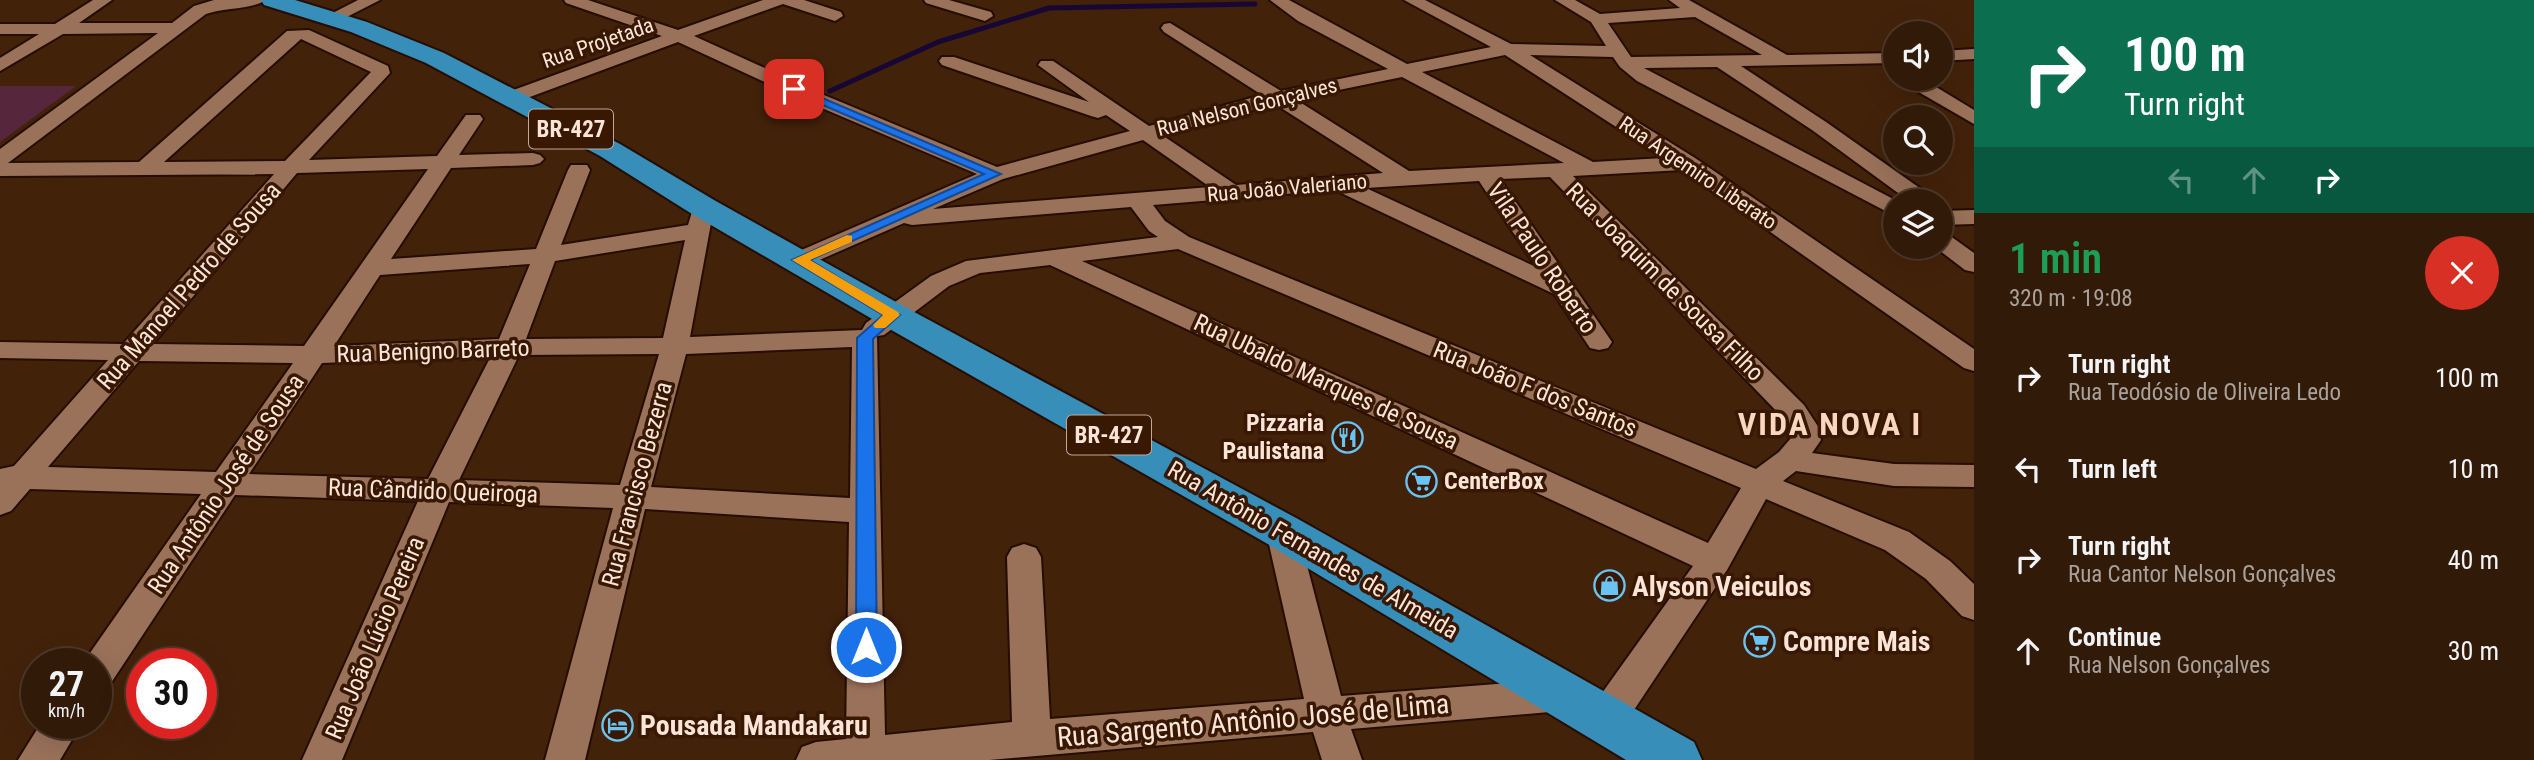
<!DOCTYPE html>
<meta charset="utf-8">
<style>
body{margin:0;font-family:"Roboto Condensed",sans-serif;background:#3a2312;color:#f1f3f6;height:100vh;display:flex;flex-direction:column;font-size:26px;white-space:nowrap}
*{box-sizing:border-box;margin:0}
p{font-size:23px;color:#a8a19c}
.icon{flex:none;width:38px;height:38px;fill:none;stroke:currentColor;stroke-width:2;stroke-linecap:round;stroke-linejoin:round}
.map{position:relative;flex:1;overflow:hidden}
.sheet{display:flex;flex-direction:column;background:#321a08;width:560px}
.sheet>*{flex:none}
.guide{background:#0b6e4f;color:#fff;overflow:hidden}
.buttons{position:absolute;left:1883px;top:21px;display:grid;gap:14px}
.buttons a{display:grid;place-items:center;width:70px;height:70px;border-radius:50%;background:#321a08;box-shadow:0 7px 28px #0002,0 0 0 2px #4d3829;font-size:35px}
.speed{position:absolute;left:21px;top:648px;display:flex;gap:14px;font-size:35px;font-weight:700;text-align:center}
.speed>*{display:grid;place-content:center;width:91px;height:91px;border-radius:50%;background:#321a08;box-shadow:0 7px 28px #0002,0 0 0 2px #4d3829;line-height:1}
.speed small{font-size:18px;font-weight:400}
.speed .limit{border:10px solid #d22;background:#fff;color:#111}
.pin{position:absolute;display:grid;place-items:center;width:60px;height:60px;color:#fff;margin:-30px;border-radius:14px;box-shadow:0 4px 10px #0006}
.me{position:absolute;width:77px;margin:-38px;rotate:0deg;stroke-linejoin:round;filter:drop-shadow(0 0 5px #0008)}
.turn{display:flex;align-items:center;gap:24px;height:147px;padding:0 35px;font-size:32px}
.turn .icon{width:91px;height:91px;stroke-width:2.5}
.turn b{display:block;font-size:49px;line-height:60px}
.lanes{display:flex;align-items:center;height:66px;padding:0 35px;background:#0003;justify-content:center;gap:35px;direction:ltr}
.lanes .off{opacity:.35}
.round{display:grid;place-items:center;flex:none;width:74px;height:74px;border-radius:37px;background:#3a2312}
.headline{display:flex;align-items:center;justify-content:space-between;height:119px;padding:0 35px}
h1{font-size:42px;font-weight:600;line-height:52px;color:#1e9e55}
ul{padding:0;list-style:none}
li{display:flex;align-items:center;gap:21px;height:91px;padding:0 35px}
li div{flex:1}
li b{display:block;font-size:26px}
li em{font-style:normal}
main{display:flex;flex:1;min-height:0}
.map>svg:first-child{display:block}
</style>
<main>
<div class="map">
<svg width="1974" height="760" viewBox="0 0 1974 760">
<rect width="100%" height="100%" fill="#43220a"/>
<!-- green -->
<polygon fill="#56263c" points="0,86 76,86 0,142"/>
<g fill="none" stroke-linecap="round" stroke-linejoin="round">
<!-- stream -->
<polyline stroke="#170735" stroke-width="5" points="830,91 938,42 1049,8 1255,4"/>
<defs>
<g id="minor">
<path d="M93,0H112L79,23H172L194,6L214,0H265C255,9 222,8 206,14L8,163L139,162L287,31L309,30L388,66L390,73L309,160L437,156L466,115H480L483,119L459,155L533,153L540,155L544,159L540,163L533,165L451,168L391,259L536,249L568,170L571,165H587L590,170L561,245L688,225L695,202H711L714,207L690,337L862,330L866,323L931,276L966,261L1158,237L1149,231L1131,207L912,225L904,223L808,265L799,267L790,265L787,260L790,255L977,174L810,103L678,42L519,101H505L502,97L505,93L662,36L566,3L564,0H588L678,30L763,0H804L841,12L843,16L835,21L783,4L694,36L824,95L997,167L1130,131L1106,115L1098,118L1091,116L942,65L939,61L942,57H954L1089,102L1038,65L1041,61H1053L1149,126L1262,95L1164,32L1161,28L1164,24L1170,23L1281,91L1388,69L1298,21L1270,0H1289L1407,64L1491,47L1404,0H1425L1511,44L1606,46L1591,22L1555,0H1575L1600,14L1680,8L1669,0H1689L1787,55L1895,53V63L1741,66L1826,122L1931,196L1934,201H1909L1812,130L1717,67L1644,68L1897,201H1895V216L1637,81L1620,67L1613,57L1530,55L1695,158L1974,349V371L1964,368L1682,170L1573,176L1804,405L1819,428L1821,440L1812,453L1894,464L1974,465V487L1894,486L1796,471L1783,481L1909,532L1950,561L1974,584V620L1962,616L1926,579L1885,550L1766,499L1727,570L1620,731L1606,736L1592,731L1587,719L1592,707L1693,566L1050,265L980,273L949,286L884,335L877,336L885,735L1012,722L1007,557L1012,548L1024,544L1036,548L1041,557L1050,719L1304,699L1266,531L1270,522L1282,519L1294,522L1298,531L1341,696L1561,679L1574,683L1580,695L1574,707L1561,711L1351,729L1362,760H1322L1313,732L989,760H796L802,747L816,742L846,739L849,522L645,509L585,760H545L613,508L449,502L342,760H302L418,501L235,495L109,686L96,691V663H83L201,494L30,489L11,511L0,515V469L14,466L108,360L0,358V342L123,344L274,174L0,176V149L158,33L63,34L0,71V58L39,34H0V24H55ZM1695,17L1762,55L1631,57L1608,23ZM301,39L371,72L285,161L164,162ZM1505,55L1664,158L1593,162L1422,72ZM1402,77L1564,163L1409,171L1295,99ZM1275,104L1383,173L1236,185L1162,135ZM1143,140L1210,187L933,209L1003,179ZM428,169L304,346L153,344L297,173ZM1550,177L1784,419L1789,428L1791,438L1779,452L1756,469L1189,237L1165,221L1153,205L1335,190L1554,294L1590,348L1599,350L1608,348L1612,342L1500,179ZM1479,181L1536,267L1366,188ZM685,240L663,338L526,339L555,261ZM1178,249L1741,488L1708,543L1082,261ZM530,264L499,339L334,346L380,275ZM852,347L850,498L651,487L686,354ZM659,354L620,485L459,480L519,355ZM491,356L428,479L249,474L322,363ZM139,361L293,363L216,472L48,467Z"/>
<polygon points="358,0 380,0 337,22 331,23 323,18"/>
<polygon points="924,0 949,0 991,12 993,16 985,21 926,3"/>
<polygon points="1974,49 1974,59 1941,61 1941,51"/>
<polygon points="1901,79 1923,79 1974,110 1974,124 1903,83"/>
<polygon points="1974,210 1974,224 1941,225 1941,211"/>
<polygon points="1941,233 1949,235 1974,253 1974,272 1965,270 1935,247 1941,247"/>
<polygon points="41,723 82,723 60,760 18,760"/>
</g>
<polygon id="highway" points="261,0 295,0 367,22 444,53 620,144 714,200 905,307 1298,519 1694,742 1702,760 1626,760 1266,543 879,323 692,214 600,156 426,63 351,32 264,5"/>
</defs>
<!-- minor casing -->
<use href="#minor" stroke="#250d00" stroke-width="4"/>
<!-- highway casing -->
<use href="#highway" stroke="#250d00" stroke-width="4"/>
<!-- minor -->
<use href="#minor" fill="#9a725a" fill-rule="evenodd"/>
<!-- highway -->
<use href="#highway" fill="#378fb9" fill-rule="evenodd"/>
</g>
<!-- route -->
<polygon fill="#1a73e8" stroke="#114b97" stroke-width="2" points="794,86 1001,174 810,260 900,315 873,339 877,647 874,653 866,655 859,653 856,647 857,338 883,315 792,260 984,174 790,91 789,89"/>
<!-- slow -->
<polygon fill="#f59e0b" points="847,235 852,236 852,242 810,260 898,312 900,315 885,328 875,328 873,325 883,315 792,260"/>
<!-- icons -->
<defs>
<symbol id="restaurant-ring" viewBox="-11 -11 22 22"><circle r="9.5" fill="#381801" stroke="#6ac3f1" stroke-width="1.5"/><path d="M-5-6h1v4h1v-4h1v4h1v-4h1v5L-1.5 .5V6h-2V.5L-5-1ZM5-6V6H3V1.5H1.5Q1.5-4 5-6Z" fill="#6ac3f1"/></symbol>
<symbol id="supermarket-ring" viewBox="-11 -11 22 22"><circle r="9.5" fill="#381801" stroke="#6ac3f1" stroke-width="1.5"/><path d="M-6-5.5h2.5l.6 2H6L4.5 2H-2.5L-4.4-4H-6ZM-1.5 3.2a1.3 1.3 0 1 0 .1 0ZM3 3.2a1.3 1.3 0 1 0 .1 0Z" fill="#6ac3f1"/></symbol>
<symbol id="shop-ring" viewBox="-11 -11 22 22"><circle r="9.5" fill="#381801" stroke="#6ac3f1" stroke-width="1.5"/><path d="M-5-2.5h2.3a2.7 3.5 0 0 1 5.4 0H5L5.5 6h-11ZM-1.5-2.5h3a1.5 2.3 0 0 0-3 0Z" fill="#6ac3f1"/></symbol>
<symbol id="hotel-ring" viewBox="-11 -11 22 22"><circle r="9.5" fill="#381801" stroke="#6ac3f1" stroke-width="1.5"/><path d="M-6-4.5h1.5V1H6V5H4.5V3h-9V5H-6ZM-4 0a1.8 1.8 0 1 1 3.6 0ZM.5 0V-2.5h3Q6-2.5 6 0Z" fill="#6ac3f1"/></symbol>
</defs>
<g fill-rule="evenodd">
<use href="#restaurant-ring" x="1330" y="420" width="35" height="35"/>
<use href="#supermarket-ring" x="1404" y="464" width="35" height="35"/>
<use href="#shop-ring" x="1592" y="568" width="35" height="35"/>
<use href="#supermarket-ring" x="1742" y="624" width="35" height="35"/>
<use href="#hotel-ring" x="600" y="708" width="35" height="35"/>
</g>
<g text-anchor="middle" stroke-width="7" stroke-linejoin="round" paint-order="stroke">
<!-- far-street labels -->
<g font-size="21" fill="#fce5d8" stroke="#381801">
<text transform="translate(598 43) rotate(-19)" y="7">Rua Projetada</text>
<text transform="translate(1247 107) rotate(-14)" y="7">Rua Nelson Gonçalves</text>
<text transform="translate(1698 173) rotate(34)" y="7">Rua Argemiro Liberato</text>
<text transform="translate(1287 188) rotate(-5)" y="7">Rua João Valeriano</text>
</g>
<!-- shield labels -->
<g fill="#381801" stroke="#c1a898" stroke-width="2">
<rect x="529" y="109.5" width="84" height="39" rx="5"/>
<rect x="1067" y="415.5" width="84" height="39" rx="5"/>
</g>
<g font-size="23" font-weight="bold" fill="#fce5d8">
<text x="571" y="137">BR-427</text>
<text x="1109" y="443">BR-427</text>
</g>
<!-- street labels -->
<g font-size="24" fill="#fce5d8" stroke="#381801">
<text transform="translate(1542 258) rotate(56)" y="8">Vila Paulo Roberto</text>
<text transform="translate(1665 282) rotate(45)" y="8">Rua Joaquim de Sousa Filho</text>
<text transform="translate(189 286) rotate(-49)" y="8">Rua Manoel Pedro de Sousa</text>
<text transform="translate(433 351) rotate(-2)" y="8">Rua Benigno Barreto</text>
<text transform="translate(1326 382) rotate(25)" y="8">Rua Ubaldo Marques de Sousa</text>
<text transform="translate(1535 389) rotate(22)" y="8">Rua João F dos Santos</text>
<text transform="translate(226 484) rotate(-56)" y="8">Rua Antônio José de Sousa</text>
<text transform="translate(637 484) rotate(-75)" y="8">Rua Francisco Bezerra</text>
<text transform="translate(433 491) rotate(2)" y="8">Rua Cândido Queiroga</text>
<text transform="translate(1313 550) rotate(30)" y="8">Rua Antônio Fernandes de Almeida</text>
<text transform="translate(375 638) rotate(-67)" y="8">Rua João Lúcio Pereira</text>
</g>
<!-- poi labels -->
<g font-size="24" font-weight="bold" fill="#fce5d8" stroke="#381801" text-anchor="end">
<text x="1324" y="431">Pizzaria<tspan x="1324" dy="28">Paulistana</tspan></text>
<text x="1444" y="489" text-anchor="start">CenterBox</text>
</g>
<!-- near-poi labels -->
<g font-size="28" font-weight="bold" fill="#fce5d8" stroke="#381801" text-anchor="start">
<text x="1632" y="596">Alyson Veiculos</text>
<text x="1783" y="651">Compre Mais</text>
<text x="640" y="735">Pousada Mandakaru</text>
</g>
<!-- near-street labels -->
<g font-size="28" fill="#fce5d8" stroke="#381801">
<text transform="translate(1253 720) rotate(-5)" y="10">Rua Sargento Antônio José de Lima</text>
</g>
<!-- district labels -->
<g font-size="32" font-weight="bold" letter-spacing="2" fill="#fad6c1" stroke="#381801">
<text x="1830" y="435">VIDA NOVA I</text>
</g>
</g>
</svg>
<div class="buttons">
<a><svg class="icon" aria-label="sound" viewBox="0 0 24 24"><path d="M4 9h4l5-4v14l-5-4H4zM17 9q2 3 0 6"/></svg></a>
<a><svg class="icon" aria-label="search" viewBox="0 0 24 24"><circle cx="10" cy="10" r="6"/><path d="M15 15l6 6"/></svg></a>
<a><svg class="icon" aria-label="layers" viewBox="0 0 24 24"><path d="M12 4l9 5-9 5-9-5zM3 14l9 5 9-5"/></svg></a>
</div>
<div class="speed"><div>27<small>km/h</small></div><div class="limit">30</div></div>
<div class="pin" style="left:794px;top:89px;background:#d93025"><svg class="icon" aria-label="arrive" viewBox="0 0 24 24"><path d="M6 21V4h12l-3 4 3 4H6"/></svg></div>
<svg class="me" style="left:866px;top:647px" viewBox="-20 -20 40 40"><circle r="17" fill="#1a73e8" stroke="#fff" stroke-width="3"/><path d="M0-11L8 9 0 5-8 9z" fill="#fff"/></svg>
</div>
<section class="sheet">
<div class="guide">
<div class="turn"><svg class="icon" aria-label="right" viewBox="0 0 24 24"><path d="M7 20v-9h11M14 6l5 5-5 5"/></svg><div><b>100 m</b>Turn right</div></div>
<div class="lanes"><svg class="icon off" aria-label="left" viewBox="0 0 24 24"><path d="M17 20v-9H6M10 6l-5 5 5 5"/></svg><svg class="icon off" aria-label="ahead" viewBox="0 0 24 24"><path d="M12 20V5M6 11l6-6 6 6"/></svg><svg class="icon" aria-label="right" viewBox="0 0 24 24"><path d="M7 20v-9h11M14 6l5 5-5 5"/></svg></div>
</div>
<div class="headline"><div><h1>1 min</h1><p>320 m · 19:08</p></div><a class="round" style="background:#d93025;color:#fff"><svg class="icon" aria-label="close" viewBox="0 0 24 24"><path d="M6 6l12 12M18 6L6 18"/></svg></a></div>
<ul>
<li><svg class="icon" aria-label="right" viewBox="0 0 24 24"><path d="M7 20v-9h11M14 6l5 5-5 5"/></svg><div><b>Turn right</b><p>Rua Teodósio de Oliveira Ledo</p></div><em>100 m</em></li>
<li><svg class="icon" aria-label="left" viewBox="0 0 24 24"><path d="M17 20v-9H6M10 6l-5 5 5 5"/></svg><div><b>Turn left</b></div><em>10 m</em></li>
<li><svg class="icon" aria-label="right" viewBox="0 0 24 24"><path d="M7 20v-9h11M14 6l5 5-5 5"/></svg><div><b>Turn right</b><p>Rua Cantor Nelson Gonçalves</p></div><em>40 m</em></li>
<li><svg class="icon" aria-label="ahead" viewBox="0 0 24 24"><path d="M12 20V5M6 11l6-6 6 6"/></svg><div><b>Continue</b><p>Rua Nelson Gonçalves</p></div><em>30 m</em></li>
</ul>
</section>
</main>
